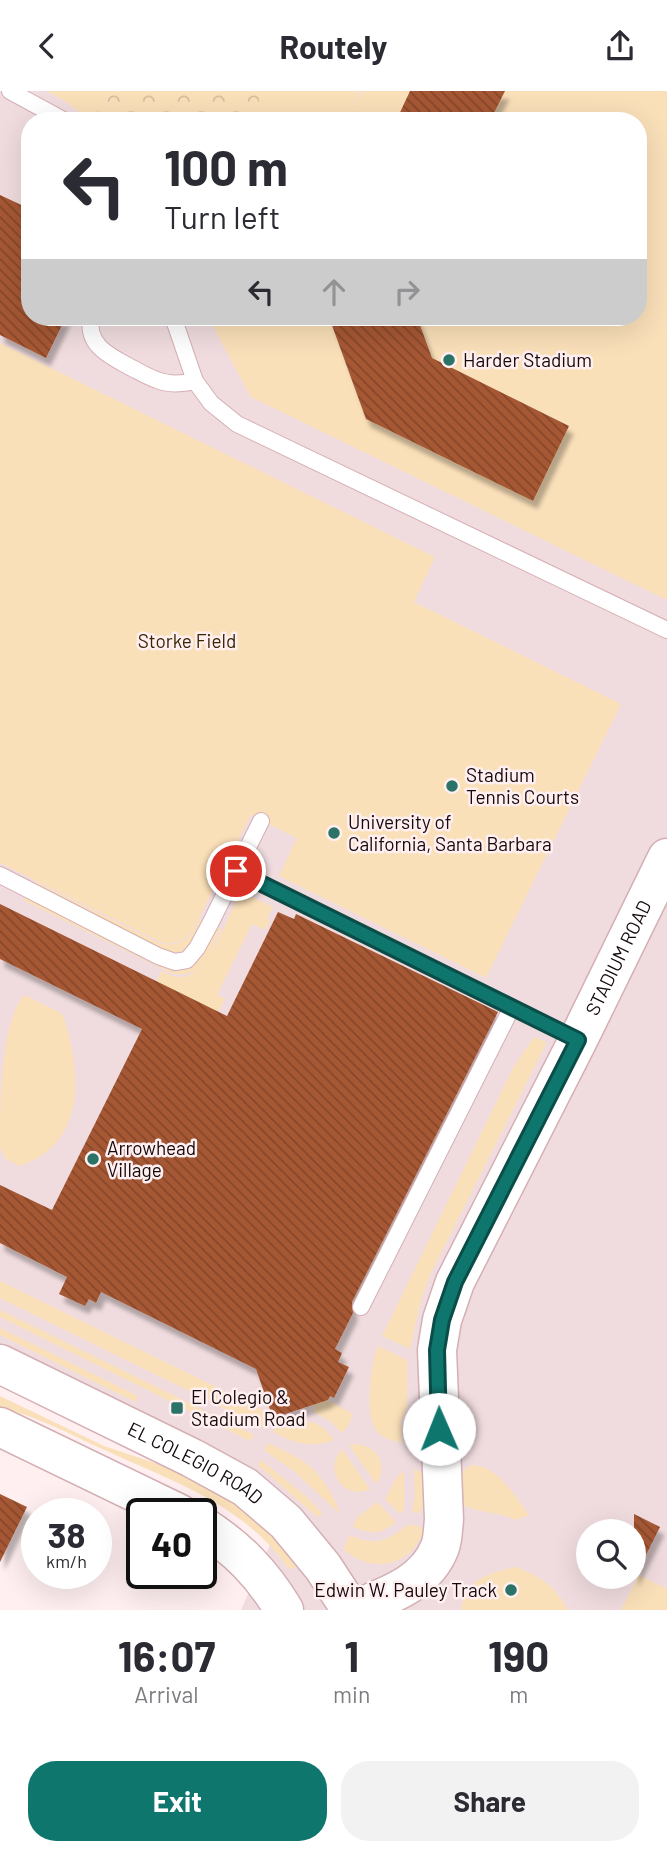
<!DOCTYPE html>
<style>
body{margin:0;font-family:Barlow,sans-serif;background:#f2f2f3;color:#2b2b33;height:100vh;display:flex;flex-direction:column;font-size:26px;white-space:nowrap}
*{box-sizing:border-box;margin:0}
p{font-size:23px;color:#7c7c81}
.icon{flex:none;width:38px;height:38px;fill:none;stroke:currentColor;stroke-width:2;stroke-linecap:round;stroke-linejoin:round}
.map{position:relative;height:1519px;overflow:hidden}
.panel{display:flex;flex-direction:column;background:#fff;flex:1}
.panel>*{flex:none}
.hud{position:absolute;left:21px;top:21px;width:626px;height:214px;border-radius:28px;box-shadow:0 7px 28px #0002;background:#fff;color:#2b2b33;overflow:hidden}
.fabs{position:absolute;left:576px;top:1428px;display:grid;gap:14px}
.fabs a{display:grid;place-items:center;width:70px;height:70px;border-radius:50%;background:#fff;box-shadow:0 7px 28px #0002;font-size:35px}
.speed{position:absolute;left:21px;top:1407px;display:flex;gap:14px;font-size:35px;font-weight:700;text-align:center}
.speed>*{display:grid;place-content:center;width:91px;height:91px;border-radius:50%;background:#fff;box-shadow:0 7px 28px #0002;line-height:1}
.speed small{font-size:18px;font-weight:400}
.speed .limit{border:4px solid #111;border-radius:10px;background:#fff;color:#111}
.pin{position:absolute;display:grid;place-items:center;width:60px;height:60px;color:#fff;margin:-30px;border:4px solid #fff;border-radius:50%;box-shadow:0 2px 7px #0007}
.me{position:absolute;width:77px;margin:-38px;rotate:359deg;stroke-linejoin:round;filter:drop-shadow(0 0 5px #0008)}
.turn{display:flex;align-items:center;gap:24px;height:147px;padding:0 28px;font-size:32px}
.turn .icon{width:91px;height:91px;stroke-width:2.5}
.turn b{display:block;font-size:49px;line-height:60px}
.lanes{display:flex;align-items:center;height:66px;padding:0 28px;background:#0003;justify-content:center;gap:35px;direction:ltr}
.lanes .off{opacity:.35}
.eta{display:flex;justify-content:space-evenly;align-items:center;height:119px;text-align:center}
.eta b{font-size:42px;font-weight:700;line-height:49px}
.action{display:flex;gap:14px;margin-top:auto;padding:14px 28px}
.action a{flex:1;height:80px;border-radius:28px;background:#0f766e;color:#fff;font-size:28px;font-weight:700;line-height:80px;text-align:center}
.action a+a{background:#f2f2f3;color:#2b2b33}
header{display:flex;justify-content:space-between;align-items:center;height:91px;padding:0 28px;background:#fff;font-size:32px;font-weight:700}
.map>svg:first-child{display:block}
</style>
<header><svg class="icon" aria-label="back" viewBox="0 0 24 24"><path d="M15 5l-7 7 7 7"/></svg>Routely<svg class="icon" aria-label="share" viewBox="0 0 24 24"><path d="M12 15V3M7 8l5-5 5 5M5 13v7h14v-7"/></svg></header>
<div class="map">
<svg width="667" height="1519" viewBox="0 0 667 1519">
<defs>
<pattern id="forest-crowns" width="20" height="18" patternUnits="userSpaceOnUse" patternTransform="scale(1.75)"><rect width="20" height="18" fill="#fae0b9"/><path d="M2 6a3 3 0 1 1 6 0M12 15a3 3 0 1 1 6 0" fill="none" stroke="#d5bf9e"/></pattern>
<pattern id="building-back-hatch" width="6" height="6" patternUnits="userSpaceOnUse" patternTransform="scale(1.75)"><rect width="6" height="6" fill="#a65834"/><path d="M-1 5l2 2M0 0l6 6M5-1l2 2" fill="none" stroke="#86472a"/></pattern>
<filter id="shadow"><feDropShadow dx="4.5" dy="8" stdDeviation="2" flood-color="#0004"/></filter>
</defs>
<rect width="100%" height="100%" fill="#ffeff1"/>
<!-- built -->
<path fill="#f0dcdf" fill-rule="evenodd" d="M0,0H667V1519H241L289,1411L0,1257ZM30,30H639V226H30ZM588,1440H634V1486H588Z"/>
<!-- green -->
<g fill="#fae0b9">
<polygon points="46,0 360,0 352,18 362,0 667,0 667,509 251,306 211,232 211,226 639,226 639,30 92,30 63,9"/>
<path d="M0,252L435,466L414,511L621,613L486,887L279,785L297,747L251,724L193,839C184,849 177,854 163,852L0,772Z"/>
<path d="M34,790L162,853C183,856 191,845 200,828L221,838C209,862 203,890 171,882L23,809Z"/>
<path d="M242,805L252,806L273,816L267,827L270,830L266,839L252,833L217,904L225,908L198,962L156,891L162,880C168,883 175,887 182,886C207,885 226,829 237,809Z"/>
<path d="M24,904L61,922L64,927C81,981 87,1052 20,1075L6,1068L0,1057C0,1017 0,931 24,904Z"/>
<polygon points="534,946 547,951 430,1184 421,1209 410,1258 382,1245 513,977"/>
<polygon points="0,1190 261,1318 265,1330 262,1336 0,1207"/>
<polygon points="0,1219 254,1344 250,1350 0,1226"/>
<polygon points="0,1237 138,1305 135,1311 0,1244"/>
<path d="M378,1255L407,1269V1316L401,1330L402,1351C391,1350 380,1347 374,1336C366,1319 370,1272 378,1255Z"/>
<polygon points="319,1304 353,1323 348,1335 342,1342 330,1330 315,1322 313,1317"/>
<path d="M0,1305L104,1355L185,1382L256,1425L298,1473L297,1476L290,1478L287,1476C244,1414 174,1391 109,1361C73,1345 39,1326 0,1316Z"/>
<path d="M296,1329C314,1330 324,1334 334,1349C312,1358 294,1352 273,1341L276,1336Z"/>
<path d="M268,1352C298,1367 313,1371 330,1401C334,1408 338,1414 339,1422L295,1381L264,1359Z"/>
<path d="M356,1353C378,1355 389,1375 376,1393L349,1354Z"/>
<path d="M342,1358L370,1398C343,1410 323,1379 342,1358Z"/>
<polygon points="261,1369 308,1407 322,1422 317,1426 258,1374"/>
<path d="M472,1374C497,1374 516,1406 529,1424L516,1429C497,1420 479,1423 461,1413C460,1395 454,1383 472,1374Z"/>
<polygon points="414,1378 423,1382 424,1414 419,1422 412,1421 415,1407"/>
<polygon points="404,1380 404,1416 403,1421 399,1422 385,1408 397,1386"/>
<path d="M378,1411L396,1431C381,1444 370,1443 353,1436L357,1426Z"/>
<path d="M416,1434L424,1439C410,1477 372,1483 343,1458L350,1444C372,1455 388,1451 405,1435Z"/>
<path d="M516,1476C541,1486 555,1495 568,1519H461C465,1488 489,1482 516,1476Z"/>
<polygon points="639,1484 667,1498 667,1519 621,1519"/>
</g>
<!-- forest -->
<polygon fill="url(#forest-crowns)" points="81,0 260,0 257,30 105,30"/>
<!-- building -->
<g fill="url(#building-back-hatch)" filter="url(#shadow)">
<polygon points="410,0 505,0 490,30 396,30"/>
<polygon points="0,104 30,118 30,226 66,226 46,267 0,244"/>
<polygon points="329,226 417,226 432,267 569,335 533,410 366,328"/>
<polygon points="0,813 227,925 278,821 294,828 296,823 498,921 352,1211 353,1222 335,1258 342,1262 338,1271 349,1276 334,1307 330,1305 328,1309 273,1327 256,1278 101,1201 96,1212 89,1208 85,1215 59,1203 67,1186 0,1152 0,1094 52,1119 142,938 0,868"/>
<polygon points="0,1403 27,1416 0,1471"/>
<polygon points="634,1423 660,1436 634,1488"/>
</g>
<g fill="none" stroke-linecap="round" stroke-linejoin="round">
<defs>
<g id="lane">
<polyline points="10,0 65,30"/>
<path d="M91,226C86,255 110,265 132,277C140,281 148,286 157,289C169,294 182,293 195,290"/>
<polyline points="173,226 195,290 211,312 237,333 667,539"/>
<polyline points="236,780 578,949"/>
<polyline points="0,784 158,865 175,871 187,869 197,857 210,833 261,730"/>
<polyline points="361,1216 512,916"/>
</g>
<g id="secondary">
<path id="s1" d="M0,1273L192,1367L245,1396L286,1431L323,1476L351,1519"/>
<polyline points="0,1336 180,1423"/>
<path d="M201,1434C237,1457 262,1482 284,1519"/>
<path id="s2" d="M353,1519C387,1505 426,1493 440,1456C443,1448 443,1437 444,1428L437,1259L442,1229L455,1191L578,949L667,767"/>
</g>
</defs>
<!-- lane casing -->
<use href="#lane" stroke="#d4afb4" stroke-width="18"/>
<!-- secondary casing -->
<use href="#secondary" stroke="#d4afb4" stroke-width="41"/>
<!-- lane -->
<use href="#lane" stroke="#fff" stroke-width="16"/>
<!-- secondary -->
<use href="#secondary" stroke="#fff" stroke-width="38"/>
</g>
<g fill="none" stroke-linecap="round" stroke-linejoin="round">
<defs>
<polyline id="route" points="236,780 578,949 455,1191 442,1229 437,1259 439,1338"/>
</defs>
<!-- route casing -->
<use href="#route" stroke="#0a4d48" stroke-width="18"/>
<!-- route -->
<use href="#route" stroke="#0f766e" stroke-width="12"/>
</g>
<!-- markers -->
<g fill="#2b7267" stroke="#ffeff1" stroke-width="2.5">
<circle cx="449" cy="269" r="7"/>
<circle cx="452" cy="695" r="7"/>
<circle cx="334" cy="742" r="7"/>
<circle cx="93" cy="1068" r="7"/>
<rect x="170" y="1310" width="14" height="14" rx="3.5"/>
<circle cx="511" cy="1499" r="7"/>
</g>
<g text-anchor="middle" stroke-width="5" stroke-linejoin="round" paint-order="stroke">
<!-- poi labels -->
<g font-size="19" fill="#15090b" stroke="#ffeff1" text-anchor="start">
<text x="463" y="276">Harder Stadium</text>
<text x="466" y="691">Stadium<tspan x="466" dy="22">Tennis Courts</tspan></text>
<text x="348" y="738">University of<tspan x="348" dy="22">California, Santa Barbara</tspan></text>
<text x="107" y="1064">Arrowhead<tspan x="107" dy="22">Village</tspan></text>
<text x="191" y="1313">El Colegio &amp;<tspan x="191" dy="22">Stadium Road</tspan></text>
<text x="497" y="1506" text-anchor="end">Edwin W. Pauley Track</text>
</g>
<!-- park labels -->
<g font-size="19" fill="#392601" stroke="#ffeff1">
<text x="187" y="557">Storke Field</text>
</g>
<!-- street labels -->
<g font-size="19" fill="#15090b" stroke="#ffeff1">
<text dy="7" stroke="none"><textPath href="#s2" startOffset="742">STADIUM ROAD</textPath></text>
<text dy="7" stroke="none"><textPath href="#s1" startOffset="219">EL COLEGIO ROAD</textPath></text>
</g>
</g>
</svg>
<div class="fabs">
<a><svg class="icon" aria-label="search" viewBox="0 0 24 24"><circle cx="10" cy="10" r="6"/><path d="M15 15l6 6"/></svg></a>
</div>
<div class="speed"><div>38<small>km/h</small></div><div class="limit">40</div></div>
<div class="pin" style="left:236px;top:780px;background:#d93025"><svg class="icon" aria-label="arrive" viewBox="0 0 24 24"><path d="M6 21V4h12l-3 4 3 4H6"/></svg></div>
<svg class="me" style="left:439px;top:1338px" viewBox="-20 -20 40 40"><circle r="19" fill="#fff"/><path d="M0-13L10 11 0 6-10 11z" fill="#0f766e"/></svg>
<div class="hud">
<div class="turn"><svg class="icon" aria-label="left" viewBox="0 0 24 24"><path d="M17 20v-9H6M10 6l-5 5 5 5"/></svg><div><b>100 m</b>Turn left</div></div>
<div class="lanes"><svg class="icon" aria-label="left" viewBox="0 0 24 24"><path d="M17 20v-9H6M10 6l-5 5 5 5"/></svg><svg class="icon off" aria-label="ahead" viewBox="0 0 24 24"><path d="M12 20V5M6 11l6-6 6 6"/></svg><svg class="icon off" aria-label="right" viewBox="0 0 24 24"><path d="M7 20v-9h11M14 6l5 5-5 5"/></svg></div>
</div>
</div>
<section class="panel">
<div class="eta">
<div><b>16:07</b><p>Arrival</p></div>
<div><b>1</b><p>min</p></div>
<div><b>190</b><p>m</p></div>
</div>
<div class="action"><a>Exit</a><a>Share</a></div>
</section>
